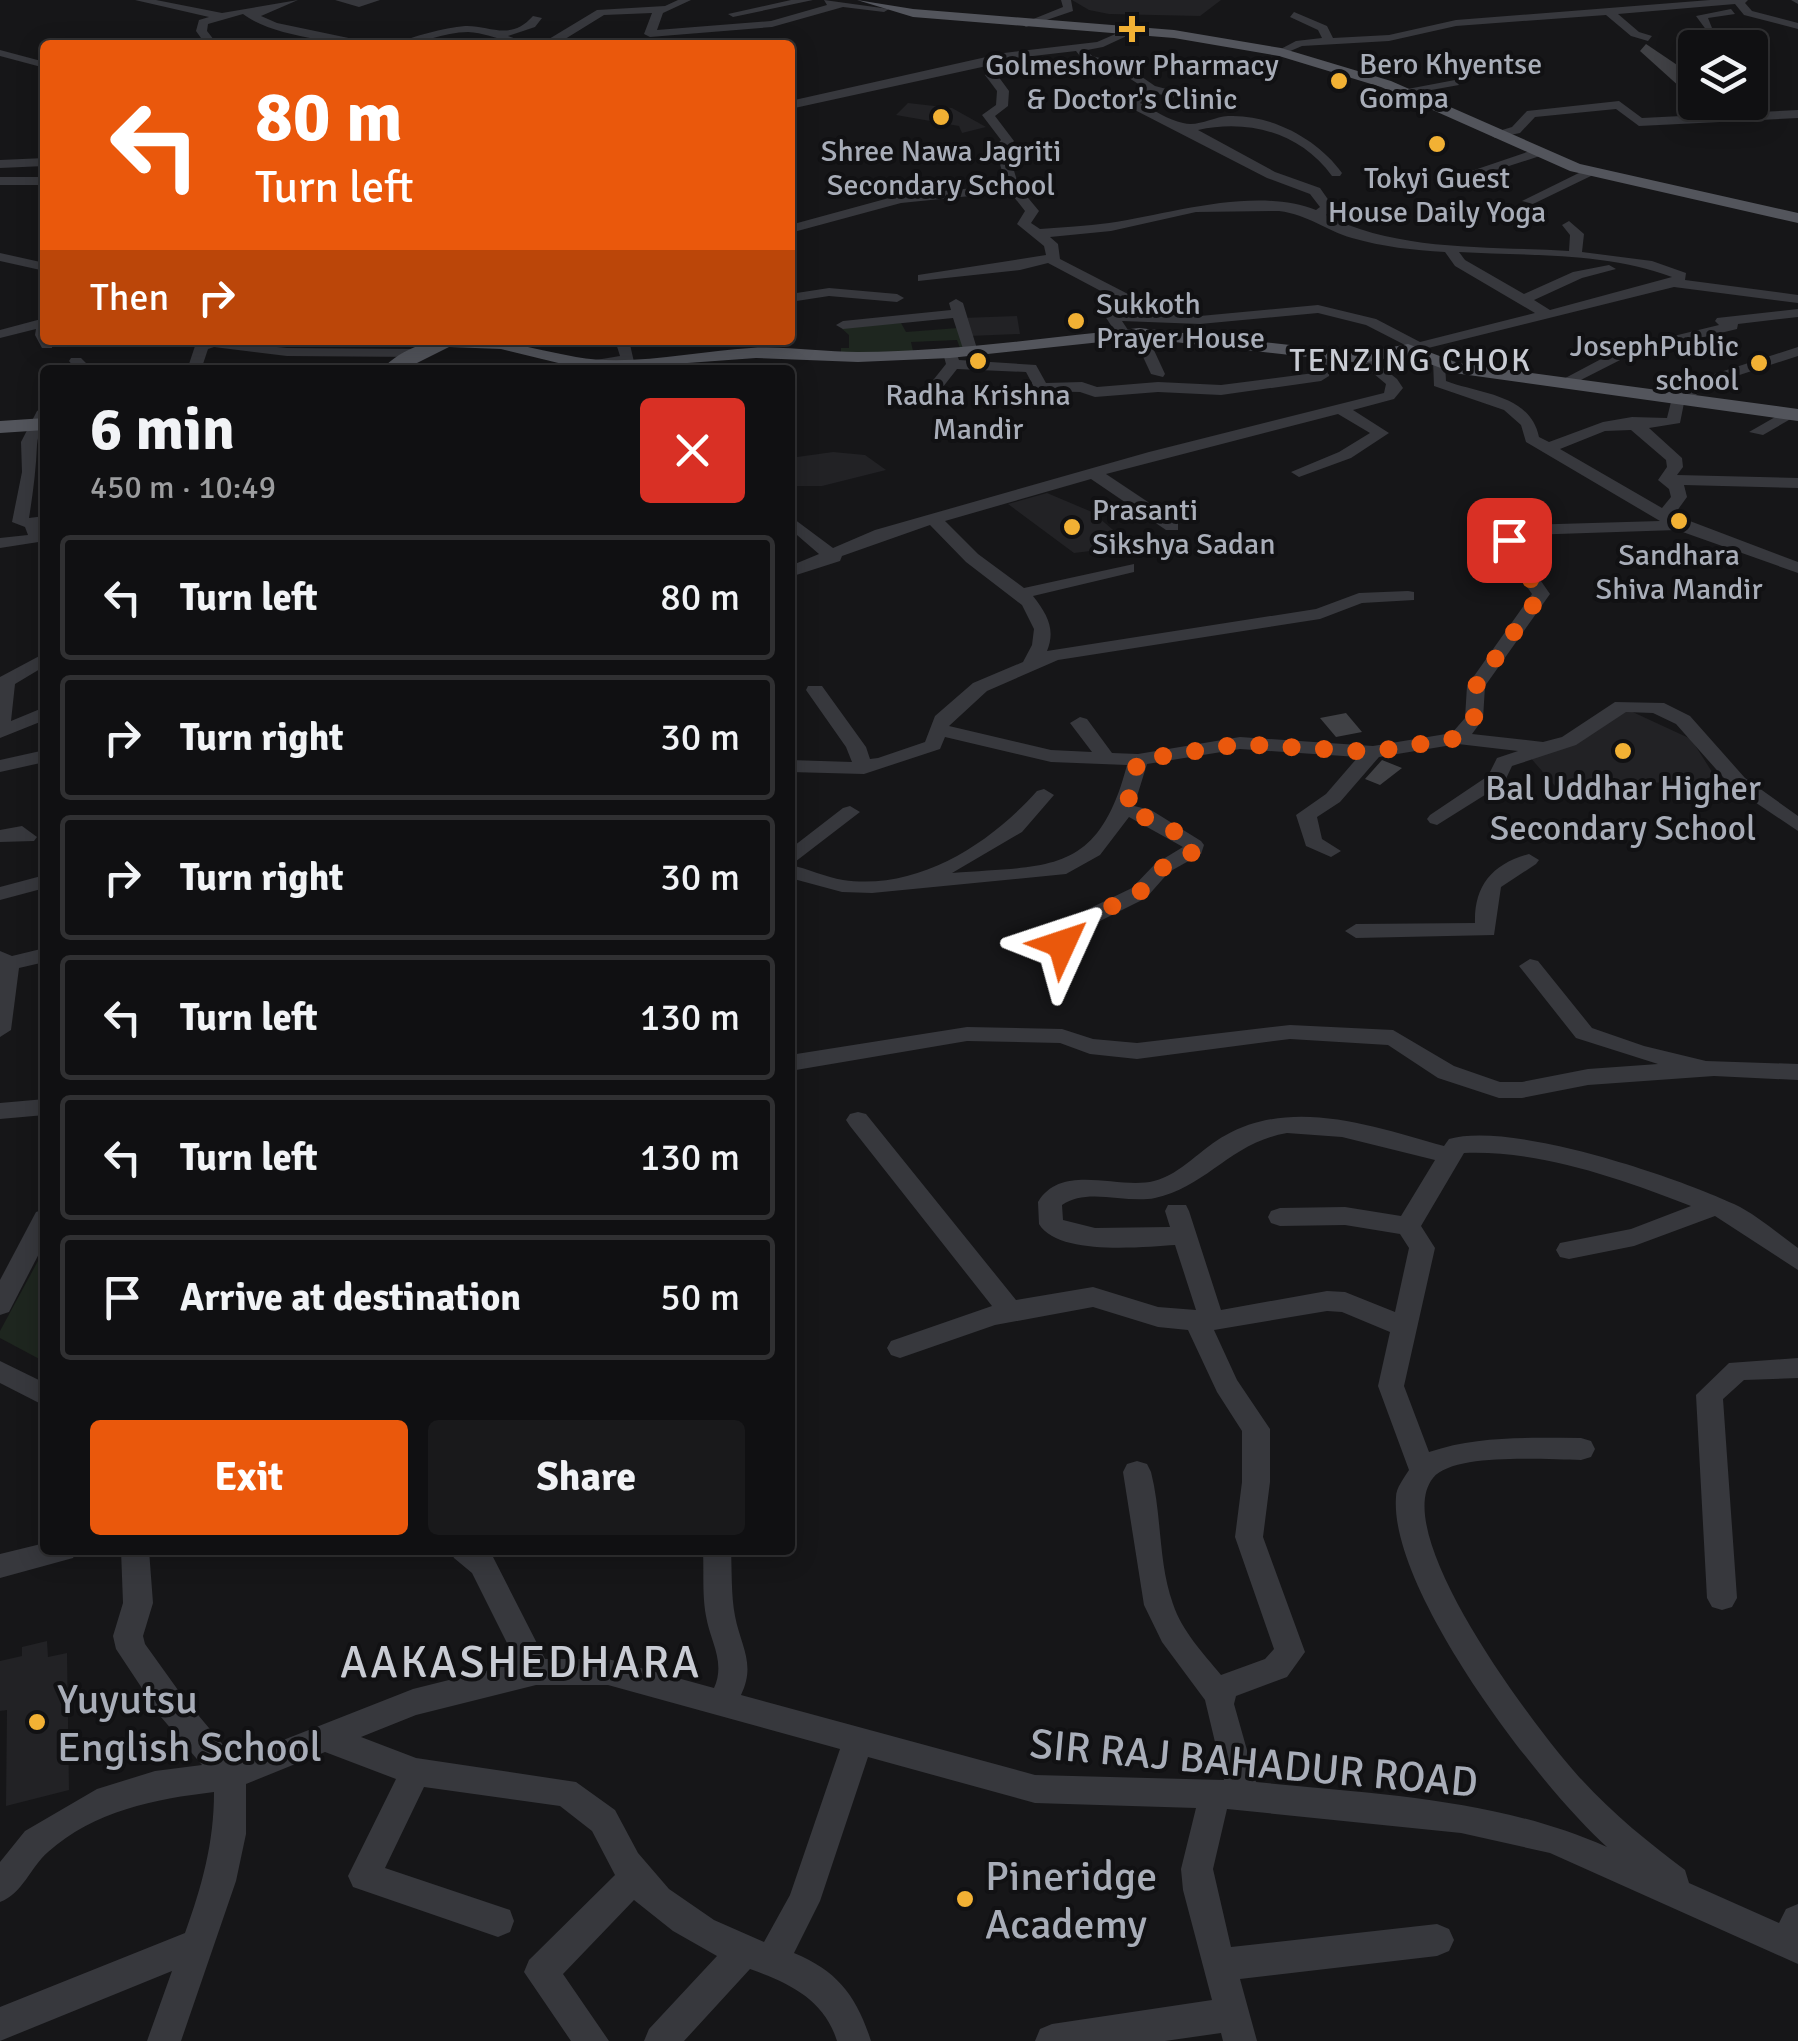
<!DOCTYPE html>
<meta charset="utf-8">
<style>
body{margin:0;font-family:Signika,sans-serif;background:#19191b;color:#f1f3f6;height:100vh;display:flex;flex-direction:column;font-size:38px;white-space:nowrap}
*{box-sizing:border-box;margin:0}
p{font-size:32px;color:#9c9d9f}
.icon{flex:none;width:55px;height:55px;fill:none;stroke:currentColor;stroke-width:2;stroke-linecap:round;stroke-linejoin:round}
.map{position:relative;flex:1;overflow:hidden}
.drawer{position:absolute;left:40px;top:365px;width:755px;height:1190px;display:flex;flex-direction:column;background:#101012;border-radius:10px;box-shadow:0 5px 25px #0003,0 0 0 2px #303032}
.drawer>*{flex:none}
.hud{position:absolute;left:40px;top:40px;width:755px;height:305px;border-radius:10px;box-shadow:0 5px 25px #0003,0 0 0 2px #303032;background:#ea580c;color:#fff;overflow:hidden}
.fabs{position:absolute;left:1678px;top:30px;display:grid;gap:20px}
.fabs a{display:grid;place-items:center;width:90px;height:90px;border-radius:10px;background:#101012;box-shadow:0 5px 25px #0003,0 0 0 2px #303032;font-size:50px}
.pin{position:absolute;display:grid;place-items:center;width:85px;height:85px;color:#fff;margin:-42px;border-radius:20px;box-shadow:0 5px 15px #0006}
.me{position:absolute;width:110px;margin:-55px;rotate:48deg;stroke-linejoin:round;filter:drop-shadow(0 0 8px #0008)}
.turn{display:flex;align-items:center;gap:35px;height:210px;padding:0 50px;font-size:45px}
.turn .icon{width:130px;height:130px;stroke-width:2.5}
.turn b{display:block;font-size:70px;line-height:85px}
.then{display:flex;align-items:center;height:95px;padding:0 50px;background:#0003;gap:20px;font-size:38px}
.round{display:grid;place-items:center;flex:none;width:105px;height:105px;border-radius:10px;background:#19191b}
.head{display:flex;align-items:center;justify-content:space-between;height:170px;padding:0 50px}
h1{font-size:60px;font-weight:700;line-height:75px}
.cta{display:flex;gap:20px;margin-top:auto;padding:20px 50px}
.cta a{flex:1;height:115px;border-radius:10px;background:#ea580c;color:#fff;font-size:40px;font-weight:700;line-height:115px;text-align:center}
.cta a+a{background:#19191b;color:#f1f3f6}
ul{padding:0;list-style:none}
li{display:flex;align-items:center;gap:30px;height:125px;margin:0 20px 15px;padding:0 30px;border:5px solid #303032;border-radius:10px}
li div{flex:1}
li b{display:block;font-size:38px}
li em{font-style:normal}
.map>svg:first-child{display:block}
</style>
<div class="map">
<svg width="1798" height="2041" viewBox="0 0 1798 2041">
<rect width="100%" height="100%" fill="#161618"/>
<!-- built -->
<g fill="#222225">
<polygon points="1072,0 1221,0 1200,16 1109,14 1089,10"/>
<polygon points="908,103 952,108 986,127 962,133 959,126 896,115"/>
<polygon points="1017,316 1020,334 969,336 962,318"/>
<polygon points="833,452 865,455 886,470 822,486 790,486 790,458"/>
<polygon points="1047,493 1092,512 1132,546 1074,553 1008,504"/>
<polygon points="1624,708 1691,739 1714,775 1695,786 1630,780 1555,786 1529,756"/>
<polygon points="47,1641 48,1657 67,1653 69,1790 6,1806 7,1710 0,1711 0,1661 22,1656 22,1647"/>
</g>
<!-- green -->
<g fill="#1e261f">
<polygon points="901,323 906,332 958,328 966,348 960,348 957,340 911,342 913,351 841,353 841,348 849,348 849,335 839,326"/>
<polygon points="45,1248 45,1362 0,1338 0,1331"/>
</g>
<!-- building -->
<g fill="#404145">
<polygon points="1646,44 1695,77 1695,87 1681,88 1640,51"/>
<polygon points="1346,713 1362,732 1336,737 1320,718"/>
<polygon points="1382,760 1402,768 1380,785 1365,779"/>
</g>
<g fill="none" stroke-linecap="round" stroke-linejoin="round">
<!-- minor -->
<g fill="#37383d" fill-rule="evenodd">
<path d="M135,0H156L222,13L298,0L261,16L277,23L382,45C344,45 271,36 243,14L208,24L207,31L218,45H206L196,31L199,20L209,17Z"/>
<polygon points="335,0 380,0 359,7"/>
<polygon points="678,0 691,0 663,13 657,30 771,21 827,5 824,0 889,9 884,12 843,7 772,27 650,37 644,34 652,13 604,15 557,44 539,45 597,10 665,6"/>
<polygon points="791,0 813,0 733,17 728,14"/>
<polygon points="1061,0 1071,0 1073,11 1026,27 1021,24 1063,7"/>
<polygon points="1710,0 1748,0 1745,3 1752,11 1798,23 1798,29 1744,15 1735,4 1618,14 1639,32 1652,36 1648,41 1631,36 1606,15 1456,26 1389,41 1302,46 1281,55 1275,52 1296,41 1322,38 1318,30 1290,17 1294,12 1327,26 1333,38 1389,35 1456,20"/>
<polygon points="1791,0 1798,0 1798,4"/>
<polygon points="1731,9 1735,14 1708,18 1712,28 1707,31 1696,16"/>
<path d="M533,16L542,18L535,27L508,36L533,45C510,45 490,33 468,32C444,32 419,45 394,45C412,36 444,28 465,26C490,25 510,42 533,16Z"/>
<path d="M1127,29L1131,34L1103,47L1087,50L1092,56L1123,64L1155,86L1220,103L1214,107L1150,92L1140,103C1154,110 1168,120 1183,123C1198,127 1213,117 1228,116C1271,114 1318,139 1342,173L1340,176H1332C1300,132 1248,119 1198,130L1275,172L1320,188L1334,208L1326,215C1398,252 1488,246 1569,251L1570,235L1562,225L1569,221L1584,234L1582,252L1652,261L1686,273L1685,280L1798,295V303L1674,287L1408,353L1401,349L1405,345L1366,325L1318,313L1200,324L1122,321L1130,333L1123,337L1118,336L1101,310L1114,298L1048,263L1020,270L918,281V275L1046,255L1044,246L1017,224L1025,211L1010,192L901,203L790,233V225L900,195L1006,185L995,147L1001,140L982,115L996,105L997,91L985,75L1005,62L790,109V101L1004,53L1097,42ZM1076,51L1084,61L1115,69L1143,87L1129,101V107L1267,178L1310,194L1320,207L1316,210C1254,186 1171,214 1109,223C1086,226 1063,227 1040,229L1031,223L1039,211L1019,187L1007,148L1014,141L995,116L1008,106L1009,91L998,76L1017,64L1015,58ZM1279,211C1309,215 1325,230 1352,238C1383,247 1413,250 1445,252L1455,266L1535,313L1420,342L1376,319L1318,305L1200,316L1116,312L1130,297L1128,294L1060,259L1058,244L1050,237L1111,231L1196,212ZM1459,252C1528,256 1607,252 1672,277L1550,310L1534,300L1582,278L1616,269L1609,265L1573,272L1524,294L1465,260Z"/>
<polygon points="0,50 45,62 45,68 0,56"/>
<polygon points="1455,80 1459,85 1403,95 1397,91"/>
<polygon points="1619,101 1642,118 1798,110 1798,118 1639,126 1616,109 1535,117 1520,133 1495,138 1489,134 1512,127 1527,111"/>
<polygon points="1536,149 1542,153 1540,156 1453,184 1442,181"/>
<polygon points="45,158 45,166 0,168 0,160"/>
<polygon points="1589,168 1595,172 1593,175 1533,204 1522,201"/>
<rect x="0" y="177" width="45" height="8"/>
<polygon points="0,253 45,263 45,271 0,261"/>
<polygon points="829,288 897,294 904,298 897,302 829,296 790,302 790,294"/>
<polygon points="956,299 963,303 978,352 976,355 964,352 953,318 843,329 836,325 843,321 951,310 949,303"/>
<polygon points="1798,309 1798,317 1738,324 1737,329 1630,355 1567,387 1554,384 1620,349 1719,325 1715,321 1717,318"/>
<polygon points="45,318 45,340 52,340 52,348 42,348 35,335 36,329 0,338 0,330"/>
<polygon points="1139,329 1146,333 1165,374 1163,377 1151,374 1132,333"/>
<polygon points="205,340 287,348 419,349 426,353 419,357 287,356 214,347 208,349 201,370 187,370 195,346"/>
<polygon points="615,340 629,340 634,362 596,366 596,360 620,356"/>
<path d="M1798,347V356L1712,384L1684,403L1680,423L1649,428L1682,458L1683,467L1677,475L1798,478V488L1684,485L1687,497L1674,515L1798,562V573L1677,530L1527,535L1518,542L1520,551L1550,594L1485,686L1483,719L1472,734L1543,742L1562,737L1615,702L1664,703L1690,716L1745,778L1798,816V831L1731,786L1676,724L1653,713L1626,712L1576,745L1512,766L1504,783L1437,825L1430,823L1427,819L1430,815L1488,776L1497,758L1518,751L1458,744L1379,757L1340,802L1317,817L1322,839L1341,851L1331,857L1306,846L1296,815L1326,794L1358,757L1240,749L1147,764L1134,806L1151,810L1201,841L1204,845L1201,854L1169,872L1146,898L1096,923L1084,941L1062,951L1051,944L1068,931L1080,913L1132,888L1155,864L1183,847L1129,817L1100,855L1066,874L872,893L842,892L790,878V849L843,808L850,806L860,812L791,865C808,869 826,877 843,880C917,891 990,844 1037,791L1044,789L1054,795L1022,832L952,873C1049,865 1098,876 1127,765L1051,762L945,737L940,749L864,774L790,772V760L852,762L846,747L806,690L808,686H822L866,747L870,759L878,758L925,742L935,716L973,683L1023,662L1032,645L1034,629L1022,605L966,562L930,525L842,556L840,561L790,577V566L819,554L790,529V516L833,548L875,530L1149,452L1384,393L1386,384L1355,358L1367,355L1397,379L1403,388L1394,399L1353,410L1389,433L1351,458L1299,477L1291,472L1339,452L1370,433L1338,414L1106,474L1178,522V530H1166L1091,479L945,521L978,554L1024,588L1134,564V572L1033,596C1047,614 1056,629 1047,651L1316,609L1359,593L1408,591L1414,592V600L1362,603L1320,619L1058,660L987,691L949,726L1051,750L1092,752L1070,723L1080,717L1087,719L1112,753L1138,754L1240,737L1373,746L1452,733L1465,718L1467,686L1532,594L1502,551L1503,536L1523,525L1660,521L1526,442L1521,425L1504,410L1434,386L1433,360L1445,363L1446,381C1480,394 1530,394 1539,437L1549,442L1603,422L1632,417L1667,418L1672,398L1702,378ZM1631,430L1666,460L1667,467L1658,480L1669,489L1671,497L1662,508L1560,449L1605,431Z"/>
<polygon points="950,349 955,350 959,360 1036,365 1046,383 1082,382 1097,387 1158,382 1221,385 1314,373 1315,353 1322,349 1329,353 1329,376 1321,381 1221,395 1158,392 1095,397 1080,392 1036,391 1026,372 957,369 939,392 929,392 926,389 946,364 943,353"/>
<polygon points="71,358 81,358 91,368 70,370 73,366 69,361"/>
<path d="M45,406C45,421 38,432 37,445C36,470 33,493 29,518L45,516V526H42L45,541L0,548V538L28,535L25,527L12,522L22,472L21,442L37,411Z"/>
<polygon points="1789,409 1797,414 1794,417 1763,435 1749,432"/>
<polygon points="45,653 45,666 15,684 11,721 45,707 45,720 0,738 0,677"/>
<polygon points="45,750 45,762 0,772 0,760"/>
<polygon points="22,826 37,837 34,841 0,842 0,830"/>
<path d="M1529,854L1539,860L1536,864L1501,887L1494,935L1356,938L1345,931L1356,924L1475,923C1474,886 1492,864 1529,854Z"/>
<polygon points="45,875 45,888 0,900 0,887"/>
<polygon points="45,948 45,962 19,968 11,1030 0,1037 0,951 12,956"/>
<polygon points="1530,959 1538,961 1592,1028 1644,1046 1706,1061 1798,1064 1798,1080 1714,1076 1588,1085 1522,1098 1499,1098 1438,1078 1388,1045 1290,1039 1137,1059 1090,1054 1060,1043 967,1041 790,1071 790,1055 967,1027 1062,1029 1093,1039 1137,1043 1290,1025 1393,1030 1454,1066 1500,1082 1522,1082 1588,1069 1658,1064 1576,1038 1519,966"/>
<polygon points="45,1099 45,1115 0,1119 0,1103"/>
<path d="M858,1112L866,1114L1016,1300L1093,1287L1158,1307L1196,1310L1175,1245C1142,1247 1058,1256 1039,1224L1038,1202C1062,1162 1118,1190 1154,1181C1182,1174 1201,1148 1226,1135C1294,1097 1375,1127 1444,1146L1449,1139C1511,1121 1674,1176 1734,1204C1757,1215 1777,1233 1798,1248V1270L1715,1216L1634,1246L1569,1259L1560,1257L1556,1250L1560,1243L1631,1229L1691,1206C1621,1179 1541,1150 1464,1153L1421,1226L1435,1248L1404,1386L1429,1452C1479,1435 1529,1438 1581,1438L1591,1441L1595,1449L1591,1457L1581,1460C1548,1460 1454,1452 1433,1478C1387,1535 1541,1736 1582,1780C1613,1814 1649,1843 1685,1870L1689,1883L1779,1923L1786,1909L1798,1904V1964L1550,1853L1461,1833L1227,1809L1213,1869L1231,1947L1437,1924L1449,1929L1454,1940L1449,1951L1437,1956L1240,1979L1257,2041H1223L1221,2033L1165,2041H1035L1040,2029L1052,2024L1212,2000L1183,1890L1181,1869L1196,1808L1035,1803L868,1757L820,1901L794,1953C838,1971 857,1997 871,2041H837C824,1999 789,1983 750,1969L684,2041H644L649,2029L717,1956L673,1931L634,1900L563,1974L609,2041H571L524,1972L529,1960L615,1875L592,1831L560,1806L424,1787L385,1868L510,1910L514,1921L510,1932L498,1937L353,1887L348,1876L396,1779L325,1752L246,1784V1834L236,1881L181,2041H147L172,1971L0,2041V2007L185,1933C202,1886 214,1843 214,1792C155,1799 94,1811 48,1852C30,1868 23,1893 0,1902V1862L25,1831L97,1789L155,1771L202,1765L161,1717L116,1649L113,1636L123,1603L121,1550H149L153,1603L143,1636L145,1644L183,1697L235,1759L413,1689L517,1663L472,1573L454,1558L450,1550H485L492,1555L545,1659H608L714,1688C726,1662 710,1641 706,1616C702,1595 704,1571 703,1550H731C732,1571 731,1595 735,1616C741,1647 756,1664 741,1695L1035,1775L1224,1780L1205,1700L1162,1642L1144,1605L1123,1472L1127,1464L1137,1461L1147,1464L1151,1472C1162,1515 1158,1562 1173,1604C1182,1631 1203,1653 1221,1675L1265,1659L1274,1649L1235,1537L1242,1482V1431L1217,1392L1188,1330L1158,1327L1093,1307L995,1325L900,1358L891,1355L887,1348L891,1341L992,1306L850,1126L846,1120L850,1114ZM1287,1133L1342,1137L1435,1160L1401,1216L1345,1207L1280,1208L1271,1211L1268,1217L1271,1223L1280,1226L1345,1225L1400,1234L1409,1248L1395,1312L1345,1292L1327,1291L1221,1310L1189,1211L1186,1205H1168L1165,1211L1170,1227L1095,1228L1063,1220L1062,1205C1087,1187 1126,1204 1155,1198C1207,1187 1230,1143 1287,1133ZM1327,1311L1342,1312L1390,1332L1378,1386L1409,1470C1404,1478 1396,1488 1396,1497C1389,1590 1539,1786 1607,1847C1496,1798 1375,1794 1256,1782L1234,1704L1236,1696L1287,1677L1305,1652L1263,1537L1270,1482V1429L1237,1380L1214,1330ZM536,1685H608L840,1749L790,1895L764,1942L714,1920L669,1889L638,1853L615,1810L576,1782L416,1758L361,1737L416,1715Z"/>
<polygon points="45,1209 45,1242 9,1312 0,1315 0,1280 36,1212"/>
<polygon points="1798,1358 1798,1378 1744,1380 1723,1399 1737,1598 1732,1607 1722,1610 1712,1607 1707,1598 1696,1395 1729,1363"/>
<polygon points="0,1361 45,1383 45,1406 0,1383"/>
<polygon points="45,1543 45,1550 77,1550 73,1558 0,1578 0,1554"/>
</g>
<!-- major -->
<g fill="#53555c" fill-rule="evenodd">
<polygon points="857,0 913,9 1174,30 1281,48 1391,81 1580,164 1798,213 1798,223 1570,171 1381,87 1279,56 1174,38 913,17"/>
<path d="M1139,328L1362,353L1408,344L1458,363L1798,409V421L1454,373L1406,355L1362,363L1139,338L950,358L858,362L756,358L605,369L579,368L501,349L449,347L403,370H381C433,316 513,346 576,357C631,367 695,351 751,348C787,346 822,352 858,352C952,351 1046,338 1139,328Z"/>
<polygon points="45,418 45,430 0,433 0,421"/>
</g>
</g>
<g fill="none" stroke-linecap="round" stroke-linejoin="round">
<!-- route -->
<polyline stroke="#ea580c" stroke-width="18" stroke-dasharray="0 32.4" points="1062,944 1076,936 1088,918 1139,893 1162,868 1191,854 1194,845 1165,825 1126,810 1138,760 1240,744 1372,752 1458,738 1474,719 1476,686 1541,594 1511,551 1509,540"/>
</g>
<!-- markers -->
<g fill="#f2b134" stroke="#111113" stroke-width="4">
<path d="M1127 14h10v10h10v10h-10v10h-10v-10h-10v-10h10z"/>
<circle cx="1339" cy="81" r="10"/>
<circle cx="941" cy="117" r="10"/>
<circle cx="1437" cy="144" r="10"/>
<circle cx="1076" cy="321" r="10"/>
<circle cx="978" cy="361" r="10"/>
<circle cx="1759" cy="363" r="10"/>
<circle cx="1679" cy="521" r="10"/>
<circle cx="1072" cy="527" r="10"/>
<circle cx="1623" cy="751" r="10"/>
<circle cx="37" cy="1722" r="10"/>
<circle cx="965" cy="1899" r="10"/>
</g>
<g text-anchor="middle" stroke-width="8" stroke-linejoin="round" paint-order="stroke">
<!-- far-poi labels -->
<g font-size="30" fill="#a8adb8" stroke="#111113">
<text x="1359" y="74" text-anchor="start">Bero Khyentse<tspan x="1359" dy="34">Gompa</tspan></text>
<text x="1132" y="75">Golmeshowr Pharmacy<tspan x="1132" dy="34">&amp; Doctor's Clinic</tspan></text>
<text x="941" y="161">Shree Nawa Jagriti<tspan x="941" dy="34">Secondary School</tspan></text>
<text x="1437" y="188">Tokyi Guest<tspan x="1437" dy="34">House Daily Yoga</tspan></text>
<text x="1096" y="314" text-anchor="start">Sukkoth<tspan x="1096" dy="34">Prayer House</tspan></text>
<text x="1739" y="356" text-anchor="end">JosephPublic<tspan x="1739" dy="34">school</tspan></text>
<text x="978" y="405">Radha Krishna<tspan x="978" dy="34">Mandir</tspan></text>
<text x="1092" y="520" text-anchor="start">Prasanti<tspan x="1092" dy="34">Sikshya Sadan</tspan></text>
<text x="1679" y="565">Sandhara<tspan x="1679" dy="34">Shiva Mandir</tspan></text>
</g>
<!-- far-neighbourhood labels -->
<g font-size="32" letter-spacing="2.5" fill="#c9ccd4" stroke="#111113">
<text x="1411" y="371">TENZING CHOK</text>
</g>
<!-- poi labels -->
<g font-size="35" fill="#a8adb8" stroke="#111113">
<text x="1623" y="800">Bal Uddhar Higher<tspan x="1623" dy="40">Secondary School</tspan></text>
</g>
<!-- near-poi labels -->
<g font-size="42" fill="#a8adb8" stroke="#111113" text-anchor="start">
<text x="57" y="1713">Yuyutsu<tspan x="57" dy="48">English School</tspan></text>
<text x="985" y="1890">Pineridge<tspan x="985" dy="48">Academy</tspan></text>
</g>
<!-- near-street labels -->
<g font-size="42" fill="#a8adb8" stroke="#111113">
<text transform="translate(1254 1762) rotate(5)" y="15">SIR RAJ BAHADUR ROAD</text>
</g>
<!-- near-neighbourhood labels -->
<g font-size="45" letter-spacing="2.5" fill="#c9ccd4" stroke="#111113">
<text x="521" y="1677">AAKASHEDHARA</text>
</g>
</g>
</svg>
<div class="fabs">
<a><svg class="icon" aria-label="layers" viewBox="0 0 24 24"><path d="M12 4l9 5-9 5-9-5zM3 14l9 5 9-5"/></svg></a>
</div>
<div class="pin" style="left:1509px;top:540px;background:#d93025"><svg class="icon" aria-label="arrive" viewBox="0 0 24 24"><path d="M6 21V4h12l-3 4 3 4H6"/></svg></div>
<svg class="me" style="left:1062px;top:944px" viewBox="-20 -20 40 40"><path d="M0-17L14 15 0 8-14 15z" fill="#ea580c" stroke="#fff" stroke-width="4"/></svg>
<div class="hud">
<div class="turn"><svg class="icon" aria-label="left" viewBox="0 0 24 24"><path d="M17 20v-9H6M10 6l-5 5 5 5"/></svg><div><b>80 m</b>Turn left</div></div>
<div class="then">Then<svg class="icon" aria-label="right" viewBox="0 0 24 24"><path d="M7 20v-9h11M14 6l5 5-5 5"/></svg></div>
</div>
<section class="drawer">
<div class="head"><div><h1>6 min</h1><p>450 m · 10:49</p></div><a class="round" style="background:#d93025;color:#fff"><svg class="icon" aria-label="close" viewBox="0 0 24 24"><path d="M6 6l12 12M18 6L6 18"/></svg></a></div>
<ul>
<li><svg class="icon" aria-label="left" viewBox="0 0 24 24"><path d="M17 20v-9H6M10 6l-5 5 5 5"/></svg><div><b>Turn left</b></div><em>80 m</em></li>
<li><svg class="icon" aria-label="right" viewBox="0 0 24 24"><path d="M7 20v-9h11M14 6l5 5-5 5"/></svg><div><b>Turn right</b></div><em>30 m</em></li>
<li><svg class="icon" aria-label="right" viewBox="0 0 24 24"><path d="M7 20v-9h11M14 6l5 5-5 5"/></svg><div><b>Turn right</b></div><em>30 m</em></li>
<li><svg class="icon" aria-label="left" viewBox="0 0 24 24"><path d="M17 20v-9H6M10 6l-5 5 5 5"/></svg><div><b>Turn left</b></div><em>130 m</em></li>
<li><svg class="icon" aria-label="left" viewBox="0 0 24 24"><path d="M17 20v-9H6M10 6l-5 5 5 5"/></svg><div><b>Turn left</b></div><em>130 m</em></li>
<li><svg class="icon" aria-label="arrive" viewBox="0 0 24 24"><path d="M6 21V4h12l-3 4 3 4H6"/></svg><div><b>Arrive at destination</b></div><em>50 m</em></li>
</ul>
<div class="cta"><a>Exit</a><a>Share</a></div>
</section>
</div>
